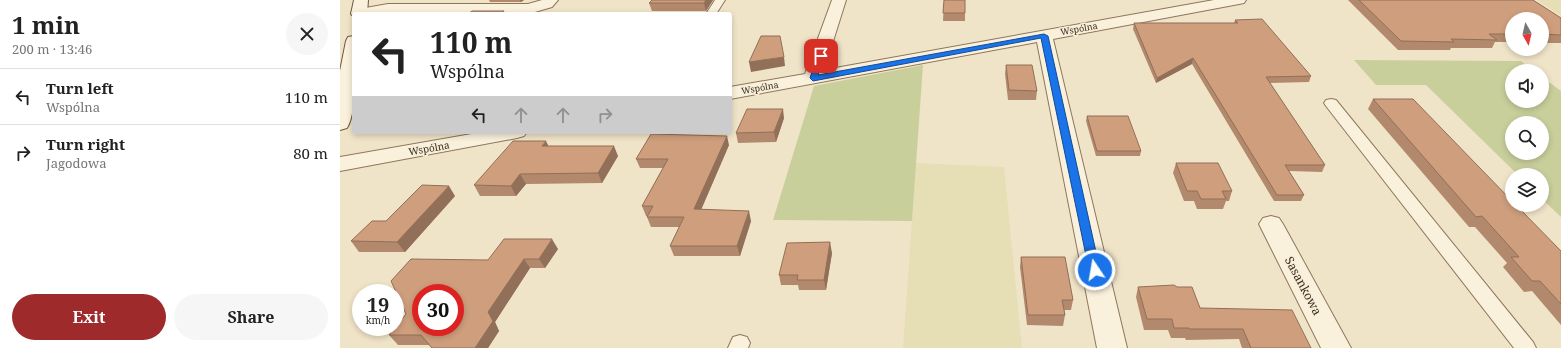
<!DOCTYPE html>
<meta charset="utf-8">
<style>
body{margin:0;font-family:"Noto Serif",serif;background:#f6f6f6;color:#222;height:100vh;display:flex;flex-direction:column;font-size:15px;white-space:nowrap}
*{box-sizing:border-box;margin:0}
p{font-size:13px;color:#767676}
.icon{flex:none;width:22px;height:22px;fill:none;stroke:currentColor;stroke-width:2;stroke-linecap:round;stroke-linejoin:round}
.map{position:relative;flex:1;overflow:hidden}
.drawer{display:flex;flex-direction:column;background:#fff;width:340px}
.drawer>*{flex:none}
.banner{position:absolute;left:12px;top:12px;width:380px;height:122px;border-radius:4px;box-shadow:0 2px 6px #0003;background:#fff;color:#222;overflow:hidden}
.needle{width:26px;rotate:172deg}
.buttons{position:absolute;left:1165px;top:12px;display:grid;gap:8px}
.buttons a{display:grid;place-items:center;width:44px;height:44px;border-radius:50%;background:#fff;box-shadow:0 2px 6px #0003;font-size:20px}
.speed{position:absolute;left:12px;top:284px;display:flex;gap:8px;font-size:20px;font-weight:700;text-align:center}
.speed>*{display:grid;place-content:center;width:52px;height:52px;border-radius:50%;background:#fff;box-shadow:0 2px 6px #0003;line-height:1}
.speed small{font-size:10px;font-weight:400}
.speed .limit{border:6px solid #d22;background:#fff;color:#111}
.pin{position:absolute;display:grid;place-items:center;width:34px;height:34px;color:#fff;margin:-17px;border-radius:8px;box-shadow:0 2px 6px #0006}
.me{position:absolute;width:44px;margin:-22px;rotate:348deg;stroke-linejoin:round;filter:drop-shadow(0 0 3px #0008)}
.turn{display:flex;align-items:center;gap:14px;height:84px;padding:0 12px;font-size:18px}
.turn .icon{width:52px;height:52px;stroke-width:2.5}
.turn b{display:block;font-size:28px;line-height:34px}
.lanes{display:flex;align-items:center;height:38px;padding:0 12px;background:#0003;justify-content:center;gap:20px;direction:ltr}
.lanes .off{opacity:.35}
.round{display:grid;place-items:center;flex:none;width:42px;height:42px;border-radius:21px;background:#f6f6f6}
.summary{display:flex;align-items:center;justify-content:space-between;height:68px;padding:0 12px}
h1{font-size:24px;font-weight:700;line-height:30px}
.button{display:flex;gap:8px;margin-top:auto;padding:8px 12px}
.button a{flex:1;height:46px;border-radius:24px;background:#9e2a2b;color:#fff;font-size:16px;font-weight:700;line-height:46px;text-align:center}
.button a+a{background:#f6f6f6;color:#222}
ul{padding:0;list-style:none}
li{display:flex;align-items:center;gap:12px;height:56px;padding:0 12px;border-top:1px solid #e0e0e0}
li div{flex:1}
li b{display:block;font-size:15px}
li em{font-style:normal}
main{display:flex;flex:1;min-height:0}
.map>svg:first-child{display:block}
</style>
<main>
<section class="drawer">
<div class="summary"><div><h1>1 min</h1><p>200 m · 13:46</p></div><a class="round"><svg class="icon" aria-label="close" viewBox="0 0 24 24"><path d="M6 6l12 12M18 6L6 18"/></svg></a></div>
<ul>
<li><svg class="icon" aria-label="left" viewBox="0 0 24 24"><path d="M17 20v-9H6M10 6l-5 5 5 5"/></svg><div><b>Turn left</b><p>Wspólna</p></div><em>110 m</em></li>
<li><svg class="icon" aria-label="right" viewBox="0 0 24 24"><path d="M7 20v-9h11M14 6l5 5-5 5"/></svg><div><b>Turn right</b><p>Jagodowa</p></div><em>80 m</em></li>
</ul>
<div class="button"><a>Exit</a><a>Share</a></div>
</section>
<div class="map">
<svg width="1221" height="348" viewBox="0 0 1221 348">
<rect width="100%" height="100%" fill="#f0e4c8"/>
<!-- farmland -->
<g fill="#e6deb5">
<polygon points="1197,0 1221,0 1221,16"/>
<polygon points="576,163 664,167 682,348 563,348"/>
</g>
<!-- green -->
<g fill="#c9cf9b" fill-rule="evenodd">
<path d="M1014,60L1181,61L1194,71H1172V101H1202V77L1221,91V217L1202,199V175H1178L1086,85H1036ZM1172,123H1202V153H1172Z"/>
<polygon points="583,65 572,221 433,220 474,86"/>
</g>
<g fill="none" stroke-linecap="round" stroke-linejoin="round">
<defs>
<g id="lane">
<polygon points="375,0 385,0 376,14 366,14"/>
<polygon points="991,99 996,100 1193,342 1196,348 1174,348 986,106 984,103 986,100"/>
<polygon points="400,335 407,337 410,343 408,348 388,348 393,337"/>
</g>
<g id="street">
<polygon points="202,0 218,0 212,7 188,14 14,14 14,16 11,13 14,10 48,4 188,4"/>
<polygon points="492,0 506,0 484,70 874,0 906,0 904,3 899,4 713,39 787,348 757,348 697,42 390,99 390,87 465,74"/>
<polygon points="143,132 187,132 184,136 177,138 0,171 0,157"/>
<polygon points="931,216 939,218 943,224 1011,348 981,348 919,224 923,218"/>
</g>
<g id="secondary">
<polygon points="14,0 28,0 27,14 14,14 14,17 11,14"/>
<path d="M14,36C14,57 18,112 7,128L0,130V71L6,41L8,37Z"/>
</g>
</defs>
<!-- lane casing -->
<use href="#lane" stroke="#8d765c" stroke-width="2"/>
<!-- street casing -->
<use href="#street" stroke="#8d765c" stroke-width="2"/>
<!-- secondary casing -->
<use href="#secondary" stroke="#6f573f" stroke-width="2"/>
<!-- lane -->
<use href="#lane" fill="#faf1dc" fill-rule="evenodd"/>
<!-- street -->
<use href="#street" fill="#faf1dc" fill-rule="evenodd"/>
<!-- secondary -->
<use href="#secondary" fill="#faf1dc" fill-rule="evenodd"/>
</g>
<!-- wall -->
<g fill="#b2896c">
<polygon points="149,0 184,0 181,2 150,2"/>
<polygon points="312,0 373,0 366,11 312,11 309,3"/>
<polygon points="604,0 625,13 625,21 603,21"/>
<polygon points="1008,0 1193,0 1221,18 1221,43 1202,43 1202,19 1172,19 1172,42 1155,42 1152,48 1111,48 1110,50 1058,50"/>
<polygon points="895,20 971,76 969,82 930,83 985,165 982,172 949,171 964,195 961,201 934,201 852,64 816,83 793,29 794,23 894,23"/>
<polygon points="666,65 697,91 696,100 668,100 665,74"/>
<polygon points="1033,99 1221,251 1221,325 1192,291 1184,292 1163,267 1167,263 1135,227 1129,227 1028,109"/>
<polygon points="747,116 801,151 800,156 756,156 746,121"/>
<polygon points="444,118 436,142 398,143 396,133"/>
<polygon points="389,145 361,210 411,221 400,256 334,256 330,246 340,227 311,227 307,217 308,216 306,216 302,206 323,168 300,168 296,159"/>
<polygon points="209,146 278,156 262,183 186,184 176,196 140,196 134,185"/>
<polygon points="836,163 892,191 889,201 886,201 883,209 857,209 854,201 844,201 833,173"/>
<polygon points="115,196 65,252 19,252 11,241 46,221"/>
<polygon points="218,249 205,268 190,268 155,322 159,331 148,348 92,348 89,345 58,345 49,335 148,260"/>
<polygon points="492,253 486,290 459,290 458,285 441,285 439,275"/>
<polygon points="681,257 733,300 731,310 724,310 725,315 723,326 687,325 680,267"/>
<polygon points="798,287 860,308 971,348 902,348 899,339 846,340 845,338 831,338 828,330 804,330 796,297"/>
</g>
<!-- shaded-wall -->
<g fill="#916f58">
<polygon points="180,0 184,0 181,2"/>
<polygon points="366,0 373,0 366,11 364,3"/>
<polygon points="164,11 165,14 160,14"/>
<polygon points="444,57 445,66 411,72 409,62"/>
<polygon points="853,58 852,64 816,83 817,78"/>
<polygon points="443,109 444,118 436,142 434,132"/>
<polygon points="387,136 389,145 357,219 354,209"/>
<polygon points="206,141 211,151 202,146"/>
<polygon points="274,146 278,156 262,183 258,173"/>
<polygon points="180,174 186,184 176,196 171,186"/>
<polygon points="109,186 115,196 65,252 57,242"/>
<polygon points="409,211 411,221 400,256 397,246"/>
<polygon points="212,239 218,249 205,268 199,259"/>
<polygon points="490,242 492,253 486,290 484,280"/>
<polygon points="184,259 190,268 155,322 159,331 148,348 135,348 148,312"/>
</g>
<!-- building -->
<g fill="#cf9f7d" stroke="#916f58" fill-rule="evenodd">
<polygon points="312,0 366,0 364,3 309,3"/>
<polygon points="604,0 625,0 625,13 603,13"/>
<polygon points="1019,0 1193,0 1221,18 1221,35 1202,34 1202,19 1172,19 1172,34 1149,34 1157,40 1111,39 1114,42 1061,41"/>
<polygon points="132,11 164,11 160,14 128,14"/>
<polygon points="922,19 971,76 926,77 985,165 945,165 964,195 937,195 853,58 817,78 794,23 898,23 895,20"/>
<polygon points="421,36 440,36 444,57 409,62"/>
<polygon points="666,65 692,65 697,91 669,90"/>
<polygon points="1033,99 1073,99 1172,201 1172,205 1176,205 1221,251 1221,304 1200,281 1192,281 1171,257 1179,257 1142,216 1136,217"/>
<polygon points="407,109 443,109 434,132 396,133"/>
<polygon points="747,116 788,116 801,151 757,151"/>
<polygon points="311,134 387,136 354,209 409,211 397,246 330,246 344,217 307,217 313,206 302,206 328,159 296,159"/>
<polygon points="173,141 206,141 202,146 274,146 258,173 180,174 171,186 134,185"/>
<polygon points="836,163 878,163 892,191 882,191 886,199 861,199 857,191 847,191"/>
<polygon points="82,185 109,186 57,242 11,241 32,221 46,221"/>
<path d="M164,239H212L199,259H184L148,312L153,321L135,348H92L81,335H49L66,314L51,281L71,259L148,260ZM81,293H115V327H81Z"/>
<polygon points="490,242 484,280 457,280 458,275 439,275 447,243"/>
<polygon points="681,257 725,257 733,300 722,300 725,315 688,315"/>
<polygon points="834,285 837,287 852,287 860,308 952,310 971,348 911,348 903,329 850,329 849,328 834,328 832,319 807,319 798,287"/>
</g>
<!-- route -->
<polygon fill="#1a73e8" stroke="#114b97" points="704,34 708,36 760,270 758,273 751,273 749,270 701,38 473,81 470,78 477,56 481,53 484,56 478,75"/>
<g text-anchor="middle" stroke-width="3" stroke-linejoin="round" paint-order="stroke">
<!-- far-street labels -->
<g font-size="9" fill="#3d2e20" stroke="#f7eed8">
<text transform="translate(739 29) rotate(-10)" y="3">Wspólna</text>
<text transform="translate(420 88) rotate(-10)" y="3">Wspólna</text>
</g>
<!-- street labels -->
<g font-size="10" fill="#3d2e20" stroke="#f7eed8">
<text transform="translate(89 148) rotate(-10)" y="4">Wspólna</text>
</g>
<!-- near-street labels -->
<g font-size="12" fill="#3d2e20" stroke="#f7eed8">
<text transform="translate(963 286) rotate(62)" y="4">Sasankowa</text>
</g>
</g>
</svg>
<div class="buttons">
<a><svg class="needle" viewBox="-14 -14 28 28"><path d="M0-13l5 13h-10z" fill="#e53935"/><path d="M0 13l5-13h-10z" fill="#767676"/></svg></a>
<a><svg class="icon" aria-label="sound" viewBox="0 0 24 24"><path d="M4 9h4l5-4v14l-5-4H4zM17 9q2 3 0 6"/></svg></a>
<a><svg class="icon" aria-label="search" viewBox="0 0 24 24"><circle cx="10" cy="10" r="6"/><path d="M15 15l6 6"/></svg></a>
<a><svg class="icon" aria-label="layers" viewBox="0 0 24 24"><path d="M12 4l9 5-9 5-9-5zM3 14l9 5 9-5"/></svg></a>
</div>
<div class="speed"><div>19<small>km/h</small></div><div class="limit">30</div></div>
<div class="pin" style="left:481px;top:56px;background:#d93025"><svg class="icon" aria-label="arrive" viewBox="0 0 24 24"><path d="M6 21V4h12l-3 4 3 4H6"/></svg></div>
<svg class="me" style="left:755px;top:270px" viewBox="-20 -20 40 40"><circle r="17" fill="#1a73e8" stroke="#fff" stroke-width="3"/><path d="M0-11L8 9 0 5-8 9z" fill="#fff"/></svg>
<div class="banner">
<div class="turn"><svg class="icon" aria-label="left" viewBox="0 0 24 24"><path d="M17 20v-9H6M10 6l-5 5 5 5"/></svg><div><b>110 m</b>Wspólna</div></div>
<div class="lanes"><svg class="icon" aria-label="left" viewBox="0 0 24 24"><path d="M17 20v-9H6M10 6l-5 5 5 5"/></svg><svg class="icon off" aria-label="ahead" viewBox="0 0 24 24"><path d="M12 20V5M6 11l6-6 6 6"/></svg><svg class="icon off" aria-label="ahead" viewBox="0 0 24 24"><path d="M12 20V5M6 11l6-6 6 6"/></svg><svg class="icon off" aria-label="right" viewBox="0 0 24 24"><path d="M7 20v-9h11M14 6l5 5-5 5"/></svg></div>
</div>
</div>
</main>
